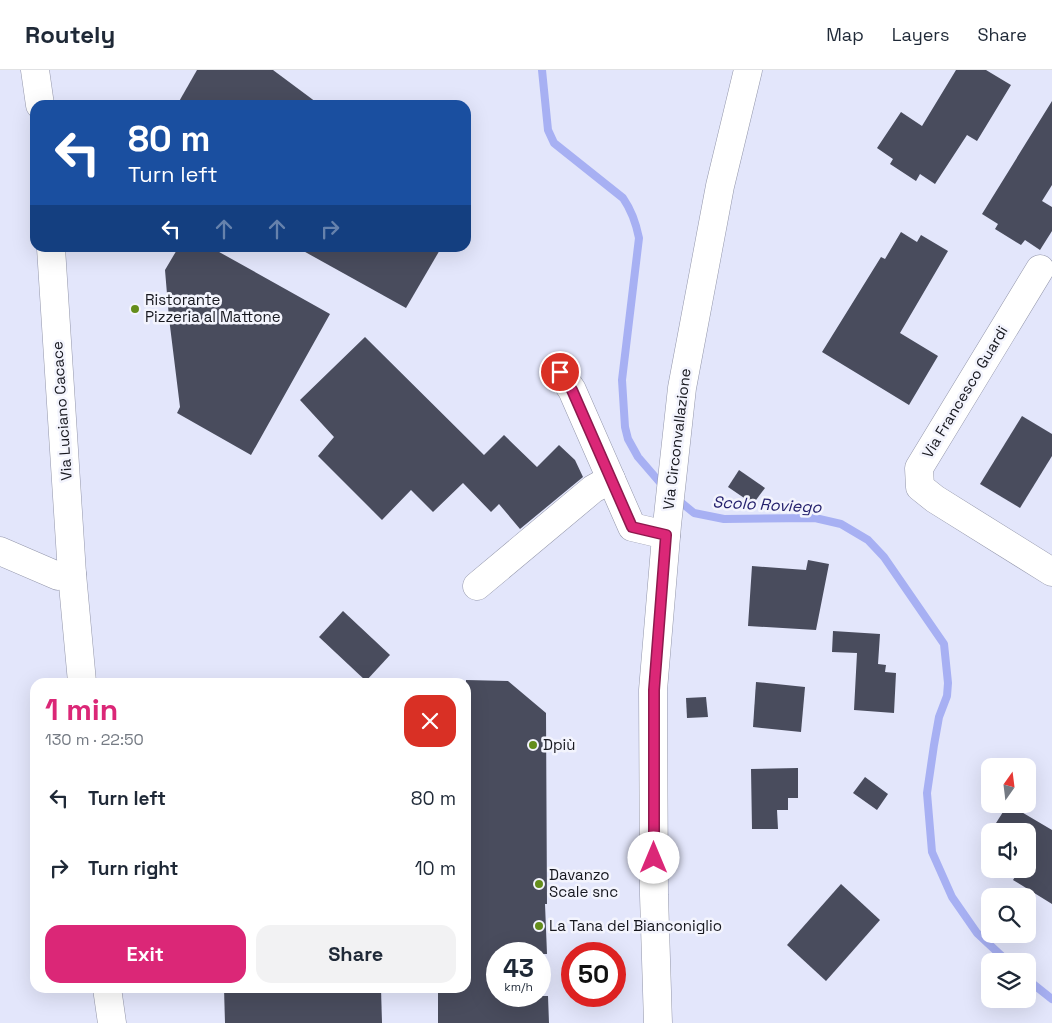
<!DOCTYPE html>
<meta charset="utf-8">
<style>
body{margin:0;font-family:"Space Grotesk",sans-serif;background:#f2f2f3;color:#1f2937;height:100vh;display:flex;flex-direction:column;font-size:19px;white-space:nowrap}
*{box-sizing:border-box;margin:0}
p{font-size:16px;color:#747a83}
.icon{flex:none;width:28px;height:28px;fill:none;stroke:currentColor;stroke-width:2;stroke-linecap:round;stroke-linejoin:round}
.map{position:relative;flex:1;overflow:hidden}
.details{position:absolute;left:30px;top:608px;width:441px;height:315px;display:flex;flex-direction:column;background:#fff;border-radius:15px;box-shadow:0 5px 20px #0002}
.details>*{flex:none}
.banner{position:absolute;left:30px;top:30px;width:441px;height:152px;border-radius:15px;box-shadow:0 5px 20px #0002;background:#1a4fa0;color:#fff;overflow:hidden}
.needle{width:32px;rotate:14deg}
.buttons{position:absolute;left:981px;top:688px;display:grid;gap:10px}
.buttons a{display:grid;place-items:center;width:55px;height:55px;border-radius:10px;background:#fff;box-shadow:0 5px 20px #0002;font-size:25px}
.speed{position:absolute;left:486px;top:872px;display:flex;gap:10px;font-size:25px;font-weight:700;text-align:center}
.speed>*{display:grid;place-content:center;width:65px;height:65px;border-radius:50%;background:#fff;box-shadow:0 5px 20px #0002;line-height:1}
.speed small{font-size:12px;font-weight:400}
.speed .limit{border:8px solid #d22;background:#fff;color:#111}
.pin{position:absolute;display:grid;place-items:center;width:42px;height:42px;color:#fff;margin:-21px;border:2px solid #fff;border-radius:50%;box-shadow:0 1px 5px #0007}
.me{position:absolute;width:55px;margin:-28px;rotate:0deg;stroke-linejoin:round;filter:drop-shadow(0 0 4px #0008)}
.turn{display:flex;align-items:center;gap:18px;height:105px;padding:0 15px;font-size:22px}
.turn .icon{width:65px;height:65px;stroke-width:2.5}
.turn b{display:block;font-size:35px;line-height:42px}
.lanes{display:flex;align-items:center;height:48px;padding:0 15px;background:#0003;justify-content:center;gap:25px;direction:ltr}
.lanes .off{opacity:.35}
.round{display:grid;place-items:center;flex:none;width:52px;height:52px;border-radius:15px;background:#f2f2f3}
.overview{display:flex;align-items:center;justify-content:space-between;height:85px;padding:0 15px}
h1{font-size:30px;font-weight:700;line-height:38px;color:#db2777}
.button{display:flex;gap:10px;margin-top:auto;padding:10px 15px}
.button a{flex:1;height:58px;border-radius:15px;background:#db2777;color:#fff;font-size:20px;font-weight:700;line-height:58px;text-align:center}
.button a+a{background:#f2f2f3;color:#1f2937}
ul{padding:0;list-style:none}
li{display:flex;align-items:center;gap:15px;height:70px;padding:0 15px}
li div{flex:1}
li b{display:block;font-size:19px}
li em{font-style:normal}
header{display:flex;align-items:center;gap:30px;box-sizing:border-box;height:70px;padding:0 25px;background:#fff;border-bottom:1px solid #e0e1e3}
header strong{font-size:24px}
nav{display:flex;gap:28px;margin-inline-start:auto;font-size:18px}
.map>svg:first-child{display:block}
</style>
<header>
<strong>Routely</strong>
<nav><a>Map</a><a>Layers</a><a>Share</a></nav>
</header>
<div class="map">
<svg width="1052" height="953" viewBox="0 0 1052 953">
<rect width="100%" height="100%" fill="#e3e6fb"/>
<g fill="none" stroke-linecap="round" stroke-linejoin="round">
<!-- stream -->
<g stroke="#a7b0f3" stroke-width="8">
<path d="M542,0L548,60L554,73L623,128C632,141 636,153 639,168L622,310L625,357L628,369L638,387L663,416"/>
<polyline points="677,429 694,443 724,449 815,448 841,454 868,470 884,487 944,574 948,613 947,626 939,647 934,675 927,723 932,782 952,827 977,863 1007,891"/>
<polyline points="1028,910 1052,929"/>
</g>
</g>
<!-- building -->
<g fill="#494c5d">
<polygon points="197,0 273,0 320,35 177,35"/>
<polygon points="956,0 986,0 1011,15 977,71 967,65 935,114 920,104 916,111 890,94 893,89 877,78 901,42 922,56"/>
<polygon points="1052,31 1052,115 1042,131 1052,137 1052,161 1040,180 1025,170 1021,175 995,159 998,154 982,144"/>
<polygon points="901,162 917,172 921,165 948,181 900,263 938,286 909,335 822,282 881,187 885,189"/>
<polygon points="178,178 212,178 330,244 251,385 177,343 180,337 169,248 165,200"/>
<polygon points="298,178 441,178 406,238"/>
<polygon points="365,267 484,385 504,365 537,397 559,375 575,390 583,407 520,459 499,434 491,442 463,413 433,442 411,420 382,450 318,386 334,367 300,330"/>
<polygon points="1022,346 1052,364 1052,386 1020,438 980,414"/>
<polygon points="739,400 765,418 753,434 728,417"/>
<polygon points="808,490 829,494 816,560 748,556 752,496 806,500"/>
<polygon points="343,541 390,585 366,611 319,567"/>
<polygon points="833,561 880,564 878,594 886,595 885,602 896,603 894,643 854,640 857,583 832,582"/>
<polygon points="466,610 508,611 546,643 547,834 545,834 547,884 498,884 498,926 548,926 549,953 438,953 438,918 466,918"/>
<polygon points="756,612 805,617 801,662 753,657"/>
<polygon points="706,627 708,647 687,648 686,628"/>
<polygon points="798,698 798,728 788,728 788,740 777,740 778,759 752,759 751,699"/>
<polygon points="865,707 888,724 877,740 853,723"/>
<polygon points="1008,734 1052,760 1052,834 1013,810 1020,799 1028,799 1028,761 991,761"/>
<polygon points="841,814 880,850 826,911 787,875"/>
<polygon points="224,918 381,918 382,953 225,953"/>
</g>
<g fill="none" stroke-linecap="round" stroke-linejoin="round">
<defs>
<g id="minor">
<polyline points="35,0 40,35"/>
<polyline points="51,178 72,504 82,612"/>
<polyline points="1040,199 919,398 920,417 935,429 1052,502"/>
<polyline points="560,302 572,320 632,457 666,465"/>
<polyline points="0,481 58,506 72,504"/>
<polyline points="477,516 593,419 611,409"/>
<polyline points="107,918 112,953"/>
</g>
<polyline id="major" points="658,953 654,825 653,620 667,455 682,318 720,116 748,0"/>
</defs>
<!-- minor casing -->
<use href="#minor" stroke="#9396aa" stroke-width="29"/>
<!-- major casing -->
<use href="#major" stroke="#9396aa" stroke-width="29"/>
<!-- minor -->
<use href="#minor" stroke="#fff" stroke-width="28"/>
<!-- major -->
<use href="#major" stroke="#fff" stroke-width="28"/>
</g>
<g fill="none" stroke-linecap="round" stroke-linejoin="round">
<defs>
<polyline id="route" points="560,302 572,320 632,457 666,465 654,620 654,788"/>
</defs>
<!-- route casing -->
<use href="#route" stroke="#8e194d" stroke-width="12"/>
<!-- route -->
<use href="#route" stroke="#db2777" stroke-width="9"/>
</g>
<!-- markers -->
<g fill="#648d1b" stroke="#f3f4fd" stroke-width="2">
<circle cx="135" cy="239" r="5"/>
<circle cx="533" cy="675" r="5"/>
<circle cx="539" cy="814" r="5"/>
<circle cx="539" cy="856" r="5"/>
</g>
<g text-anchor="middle" stroke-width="5" stroke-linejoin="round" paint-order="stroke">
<!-- poi labels -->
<g font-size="15" fill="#16171e" stroke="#f3f4fd" text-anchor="start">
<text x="145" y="235">Ristorante<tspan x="145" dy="17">Pizzeria al Mattone</tspan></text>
<text x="543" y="680">Dpiù</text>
<text x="549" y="810">Davanzo<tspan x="549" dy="17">Scale snc</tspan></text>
<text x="549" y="861">La Tana del Bianconiglio</text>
</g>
<!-- street labels -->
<g font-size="15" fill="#16171e" stroke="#f3f4fd">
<text transform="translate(965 322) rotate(-59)" y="5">Via Francesco Guardi</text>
<text transform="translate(62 341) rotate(-94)" y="5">Via Luciano Cacace</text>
<text transform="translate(677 369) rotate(-83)" y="5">Via Circonvallazione</text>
</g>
<!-- water labels -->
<g font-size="16" font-style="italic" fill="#25216d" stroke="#f3f4fd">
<text transform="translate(767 434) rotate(3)" y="6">Scolo Roviego</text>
</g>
</g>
</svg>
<div class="buttons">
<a><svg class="needle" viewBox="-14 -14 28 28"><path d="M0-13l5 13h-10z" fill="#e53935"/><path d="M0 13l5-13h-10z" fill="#747a83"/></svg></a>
<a><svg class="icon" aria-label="sound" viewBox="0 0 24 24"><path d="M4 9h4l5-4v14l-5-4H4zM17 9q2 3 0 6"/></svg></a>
<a><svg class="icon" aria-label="search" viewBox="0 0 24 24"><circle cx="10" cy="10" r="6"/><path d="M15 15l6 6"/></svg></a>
<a><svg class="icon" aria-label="layers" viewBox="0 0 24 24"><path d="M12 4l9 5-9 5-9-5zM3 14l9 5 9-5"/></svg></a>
</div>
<div class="speed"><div>43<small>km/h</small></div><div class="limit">50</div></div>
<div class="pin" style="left:560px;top:302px;background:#d93025"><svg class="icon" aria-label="arrive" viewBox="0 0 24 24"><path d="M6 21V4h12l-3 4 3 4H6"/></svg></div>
<svg class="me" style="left:654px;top:788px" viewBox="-20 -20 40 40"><circle r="19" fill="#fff"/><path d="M0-13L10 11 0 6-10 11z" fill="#db2777"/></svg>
<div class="banner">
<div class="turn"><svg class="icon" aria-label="left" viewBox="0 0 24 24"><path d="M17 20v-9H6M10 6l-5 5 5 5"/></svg><div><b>80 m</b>Turn left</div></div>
<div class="lanes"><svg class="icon" aria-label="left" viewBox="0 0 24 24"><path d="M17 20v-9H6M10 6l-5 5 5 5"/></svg><svg class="icon off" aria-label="ahead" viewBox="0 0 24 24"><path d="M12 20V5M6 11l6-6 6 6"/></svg><svg class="icon off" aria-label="ahead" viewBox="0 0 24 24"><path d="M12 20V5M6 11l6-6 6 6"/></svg><svg class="icon off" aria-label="right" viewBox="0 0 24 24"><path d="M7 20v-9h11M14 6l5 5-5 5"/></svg></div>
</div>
<section class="details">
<div class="overview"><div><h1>1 min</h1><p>130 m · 22:50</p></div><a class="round" style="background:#d93025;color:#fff"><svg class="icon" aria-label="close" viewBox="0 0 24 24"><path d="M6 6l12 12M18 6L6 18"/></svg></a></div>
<ul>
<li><svg class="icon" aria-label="left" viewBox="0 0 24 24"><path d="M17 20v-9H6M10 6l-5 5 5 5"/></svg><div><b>Turn left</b></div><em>80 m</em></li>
<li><svg class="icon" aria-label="right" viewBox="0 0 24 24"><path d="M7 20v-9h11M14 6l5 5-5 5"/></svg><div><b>Turn right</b></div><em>10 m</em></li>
</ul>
<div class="button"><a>Exit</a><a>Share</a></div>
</section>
</div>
